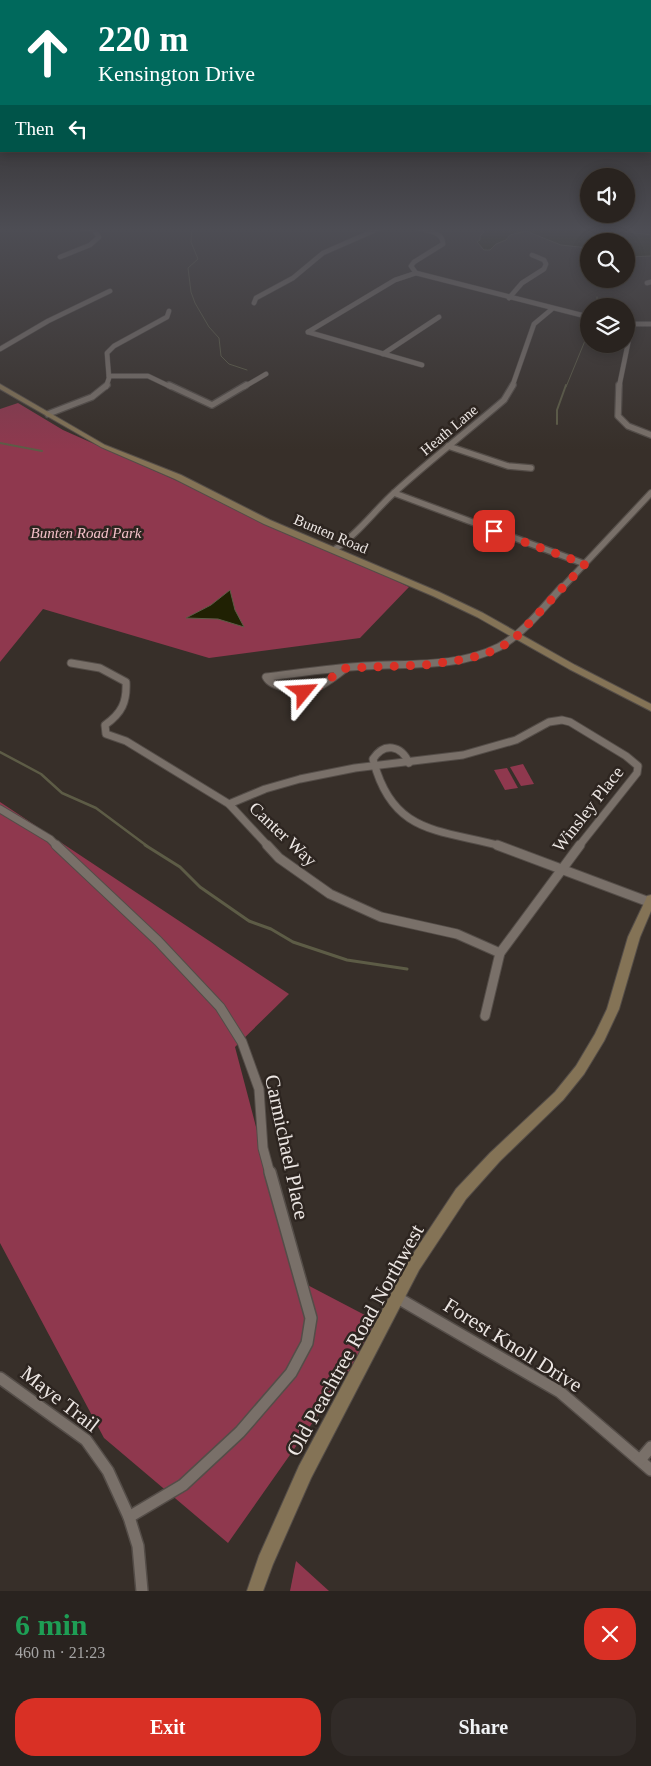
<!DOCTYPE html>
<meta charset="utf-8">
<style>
body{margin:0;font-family:"Times New Roman",serif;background:#312b28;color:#f1f3f6;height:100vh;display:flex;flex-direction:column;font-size:19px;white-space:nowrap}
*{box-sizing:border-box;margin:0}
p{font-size:16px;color:#a5a4a4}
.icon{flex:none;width:28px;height:28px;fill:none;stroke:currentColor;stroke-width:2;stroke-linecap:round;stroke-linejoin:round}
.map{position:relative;height:1591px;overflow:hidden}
.panel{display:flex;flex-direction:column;background:#29231f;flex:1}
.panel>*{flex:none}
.top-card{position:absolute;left:0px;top:0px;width:651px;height:152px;box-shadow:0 2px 12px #0003,0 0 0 1px #45403d;background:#00695c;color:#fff;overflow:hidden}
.controls{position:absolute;left:580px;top:168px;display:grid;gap:10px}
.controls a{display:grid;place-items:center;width:55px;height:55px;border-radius:50%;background:#29231f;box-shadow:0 2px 12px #0003,0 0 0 1px #45403d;font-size:25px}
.pin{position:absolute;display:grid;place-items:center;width:42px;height:42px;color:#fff;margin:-21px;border-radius:10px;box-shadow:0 2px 8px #0006}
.me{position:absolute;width:55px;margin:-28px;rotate:63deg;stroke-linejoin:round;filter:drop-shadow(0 0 4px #0008)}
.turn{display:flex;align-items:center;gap:18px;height:105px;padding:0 15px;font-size:22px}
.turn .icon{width:65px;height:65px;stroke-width:2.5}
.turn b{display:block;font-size:35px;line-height:42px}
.then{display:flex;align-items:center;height:48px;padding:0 15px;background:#0003;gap:10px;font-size:19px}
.round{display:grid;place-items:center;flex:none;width:52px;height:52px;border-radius:20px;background:#312b28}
.head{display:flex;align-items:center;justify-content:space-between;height:85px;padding:0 15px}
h1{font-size:30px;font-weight:800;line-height:38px;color:#1e9e55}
.cta{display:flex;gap:10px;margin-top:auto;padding:10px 15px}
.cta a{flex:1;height:58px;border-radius:20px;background:#d93025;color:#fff;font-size:20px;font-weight:800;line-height:58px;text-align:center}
.cta a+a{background:#312b28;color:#f1f3f6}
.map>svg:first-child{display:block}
</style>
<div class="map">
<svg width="651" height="1591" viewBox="0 0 651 1591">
<rect width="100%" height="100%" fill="#372f29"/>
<!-- green -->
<g fill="#8f384e">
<polygon points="18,403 63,430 299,535 409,587 360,638 209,658 43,609 0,662 0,409"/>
<polygon points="523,764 534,784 521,786 510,767"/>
<polygon points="507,768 518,788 505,790 494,770"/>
<polygon points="0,802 289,994 235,1047 296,1279 382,1324 228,1543 104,1438 0,1243"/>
<polygon points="296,1561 329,1591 290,1591"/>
</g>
<!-- water -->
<g fill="#202103" stroke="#5d5c46">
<polygon points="483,228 598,228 651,235 651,256 627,257 626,261 626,241 589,241 589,248 561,245 526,231 510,235 506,240 496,244 490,250 484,250 477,242 480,240 480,236 484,232"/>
<polygon points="230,590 235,610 244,627 218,619 186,618 211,605"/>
</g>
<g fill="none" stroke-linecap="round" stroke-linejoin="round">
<!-- stream-far3 -->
<g stroke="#5d5c46" stroke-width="1">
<polyline points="192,228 191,242 198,259 188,268 191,292 195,303 209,327 219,338 221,356 229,364 247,370"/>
<polyline points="597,297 597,306"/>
<polyline points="566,387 589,331"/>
</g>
<!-- stream-far2 -->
<g stroke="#5d5c46" stroke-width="2">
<polyline points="557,424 557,410 566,385"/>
<polyline points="0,443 42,451"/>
</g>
<!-- stream-far1 -->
<polyline stroke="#5d5c46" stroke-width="2.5" points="0,752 41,774 62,793 96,808 147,846"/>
<!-- stream -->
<polyline stroke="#5d5c46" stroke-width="3" points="145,845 180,867 200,887 249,921 271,929 293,942 347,960 407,969"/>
<defs>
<g id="street-far4">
<path d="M417,228C427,231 443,231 443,244L414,262L411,266L416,273L589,317"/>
<polyline points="60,257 90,245 99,237 94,230 80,228"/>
<polyline points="647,283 651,282"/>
<polyline points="509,298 522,283 544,269 546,264 544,260 532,255"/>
<polyline points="254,303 256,298 293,278 323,253 380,228"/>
<polyline points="626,324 651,324"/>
<polyline points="308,332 395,280 416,273"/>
<polyline points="308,332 422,365"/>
<polyline points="0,349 48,321 110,291"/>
<polyline points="383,354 439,317"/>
<polyline points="109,376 148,376 171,387"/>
<polyline points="106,387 109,378 107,353 114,346 167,317 169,311"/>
<polyline points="244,387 266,374"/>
<polyline points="512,387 534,324 552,309"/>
<polyline points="619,387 632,324"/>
</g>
<g id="street-far3">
<polyline points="169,385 212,405 246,385"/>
<polyline points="619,385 618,416 628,426 651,435"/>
<polyline points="48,414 92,397 107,385"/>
<polyline points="448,446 508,466 531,468"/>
<polyline points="394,493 585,564"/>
<path d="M334,550C358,534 374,511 395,492C430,460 468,431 504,400L513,385"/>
<polyline points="561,589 651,493"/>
</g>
<g id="street-far2">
<path d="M71,663L100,668L126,682C127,702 122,713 105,725L106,734L126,741L229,804L268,846"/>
<path d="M346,668C324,684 310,699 282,687C276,685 269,683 266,677C299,673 331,668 364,666C410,663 457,668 499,647C524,633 543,608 562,587"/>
<path d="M409,763C401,745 384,742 373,759C392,835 439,829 501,846"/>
<polyline points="229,804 265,789 300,779 355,768 463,755 516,740 549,722 562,720 570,722 626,756 638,766 637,773 579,846"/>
<polyline points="0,809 50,839 57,846"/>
</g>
<g id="street-far1">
<polyline points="56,845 158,941 220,1007 242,1042 259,1089 263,1148 270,1174"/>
<polyline points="267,845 279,858 330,894 381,917 457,934 500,953"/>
<polyline points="497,845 649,902"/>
<polyline points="485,1016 500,953 580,845"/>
</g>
<g id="street">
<polyline points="396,1297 560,1392 651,1470"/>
<polyline points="0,1378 86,1440 108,1471 129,1517 138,1546 142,1591"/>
<polyline points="640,1460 651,1447"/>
<polyline points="129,1517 183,1485 240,1432 291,1373 307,1343 311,1318 270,1172"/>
</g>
<g id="secondary">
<polygon points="0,384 105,445 181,475 270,520 439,592 483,613 575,665 651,704 651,711 569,669 477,617 433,596 264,524 175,479 101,447 0,389"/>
<polygon points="651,895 651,911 640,937 619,1009 604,1041 584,1074 563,1100 500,1161 466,1199 419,1270 311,1478 273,1564 263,1591 247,1591 259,1556 299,1466 409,1260 456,1189 490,1153 555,1092 576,1066 595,1034 607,1009 628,937 646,899 647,896"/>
</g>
</defs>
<!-- street-far4 casing -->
<use href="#street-far4" stroke="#544d48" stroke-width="5.5"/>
<!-- street-far3 casing -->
<use href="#street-far3" stroke="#544d48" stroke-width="8"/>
<!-- street-far2 casing -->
<use href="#street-far2" stroke="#544d48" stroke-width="9"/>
<!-- street-far1 casing -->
<use href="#street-far1" stroke="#544d48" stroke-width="11"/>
<!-- street casing -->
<use href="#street" stroke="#544d48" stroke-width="14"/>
<!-- secondary casing -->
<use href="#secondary" stroke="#544d48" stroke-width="2"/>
<!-- street-far4 -->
<use href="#street-far4" stroke="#797069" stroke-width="4.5"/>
<!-- street-far3 -->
<use href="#street-far3" stroke="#797069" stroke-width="5.5"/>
<!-- street-far2 -->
<use href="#street-far2" stroke="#797069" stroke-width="7"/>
<!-- street-far1 -->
<use href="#street-far1" stroke="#797069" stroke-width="9"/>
<!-- street -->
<use href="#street" stroke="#797069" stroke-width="11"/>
<!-- secondary -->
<use href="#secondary" fill="#847356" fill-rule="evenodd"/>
</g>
<!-- sky -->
<linearGradient id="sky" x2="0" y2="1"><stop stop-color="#1e1a17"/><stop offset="0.51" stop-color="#4d4d54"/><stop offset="1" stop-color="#4d4d54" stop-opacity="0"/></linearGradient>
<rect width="651" height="450" fill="url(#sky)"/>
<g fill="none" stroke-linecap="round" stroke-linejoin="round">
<!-- route -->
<polyline stroke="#d93025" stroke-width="9" stroke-dasharray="0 16.2" points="304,692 311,691 346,668 425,665 460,660 482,655 500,648 517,636 585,564 494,531"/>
</g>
<g text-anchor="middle" stroke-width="5" stroke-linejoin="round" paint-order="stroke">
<!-- far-street labels -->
<g font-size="15" fill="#ece6e3" stroke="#2d2520">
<text transform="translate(449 430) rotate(-40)" y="5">Heath Lane</text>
<text transform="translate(331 534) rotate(23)" y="5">Bunten Road</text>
</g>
<!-- far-park labels -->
<g font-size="15" font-style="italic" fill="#f3c0c8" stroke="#2d2520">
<text x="86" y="538">Bunten Road Park</text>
</g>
<!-- street labels -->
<g font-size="18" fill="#ece6e3" stroke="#2d2520">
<text transform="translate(588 809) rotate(-52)" y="6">Winsley Place</text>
<text transform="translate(283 834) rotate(43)" y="6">Canter Way</text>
</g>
<!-- near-street labels -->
<g font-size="21" fill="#ece6e3" stroke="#2d2520">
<text transform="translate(287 1147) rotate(78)" y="7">Carmichael Place</text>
<text transform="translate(355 1340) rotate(-61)" y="7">Old Peachtree Road Northwest</text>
<text transform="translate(513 1345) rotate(32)" y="7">Forest Knoll Drive</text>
<text transform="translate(60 1399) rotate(38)" y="7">Maye Trail</text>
</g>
</g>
</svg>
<div class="controls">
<a><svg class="icon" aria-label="sound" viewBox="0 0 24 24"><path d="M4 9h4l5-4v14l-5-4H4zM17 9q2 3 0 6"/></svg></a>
<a><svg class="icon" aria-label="search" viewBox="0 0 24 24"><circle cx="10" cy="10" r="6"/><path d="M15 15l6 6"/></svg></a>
<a><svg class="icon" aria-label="layers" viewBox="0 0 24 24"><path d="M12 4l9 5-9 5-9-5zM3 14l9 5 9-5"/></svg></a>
</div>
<div class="pin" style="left:494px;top:531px;background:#d93025"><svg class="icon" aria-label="arrive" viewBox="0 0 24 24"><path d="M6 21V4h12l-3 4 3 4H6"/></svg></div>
<svg class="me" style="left:304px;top:692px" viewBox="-20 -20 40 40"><path d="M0-17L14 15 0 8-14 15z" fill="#d93025" stroke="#fff" stroke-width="4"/></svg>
<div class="top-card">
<div class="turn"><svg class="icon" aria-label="ahead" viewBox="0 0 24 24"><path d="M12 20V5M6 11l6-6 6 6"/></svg><div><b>220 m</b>Kensington Drive</div></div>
<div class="then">Then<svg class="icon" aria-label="left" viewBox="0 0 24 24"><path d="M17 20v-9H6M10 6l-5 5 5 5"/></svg></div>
</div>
</div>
<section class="panel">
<div class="head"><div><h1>6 min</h1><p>460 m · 21:23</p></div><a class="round" style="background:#d93025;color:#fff"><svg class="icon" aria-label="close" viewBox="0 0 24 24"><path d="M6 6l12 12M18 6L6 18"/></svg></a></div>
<div class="cta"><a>Exit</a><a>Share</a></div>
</section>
